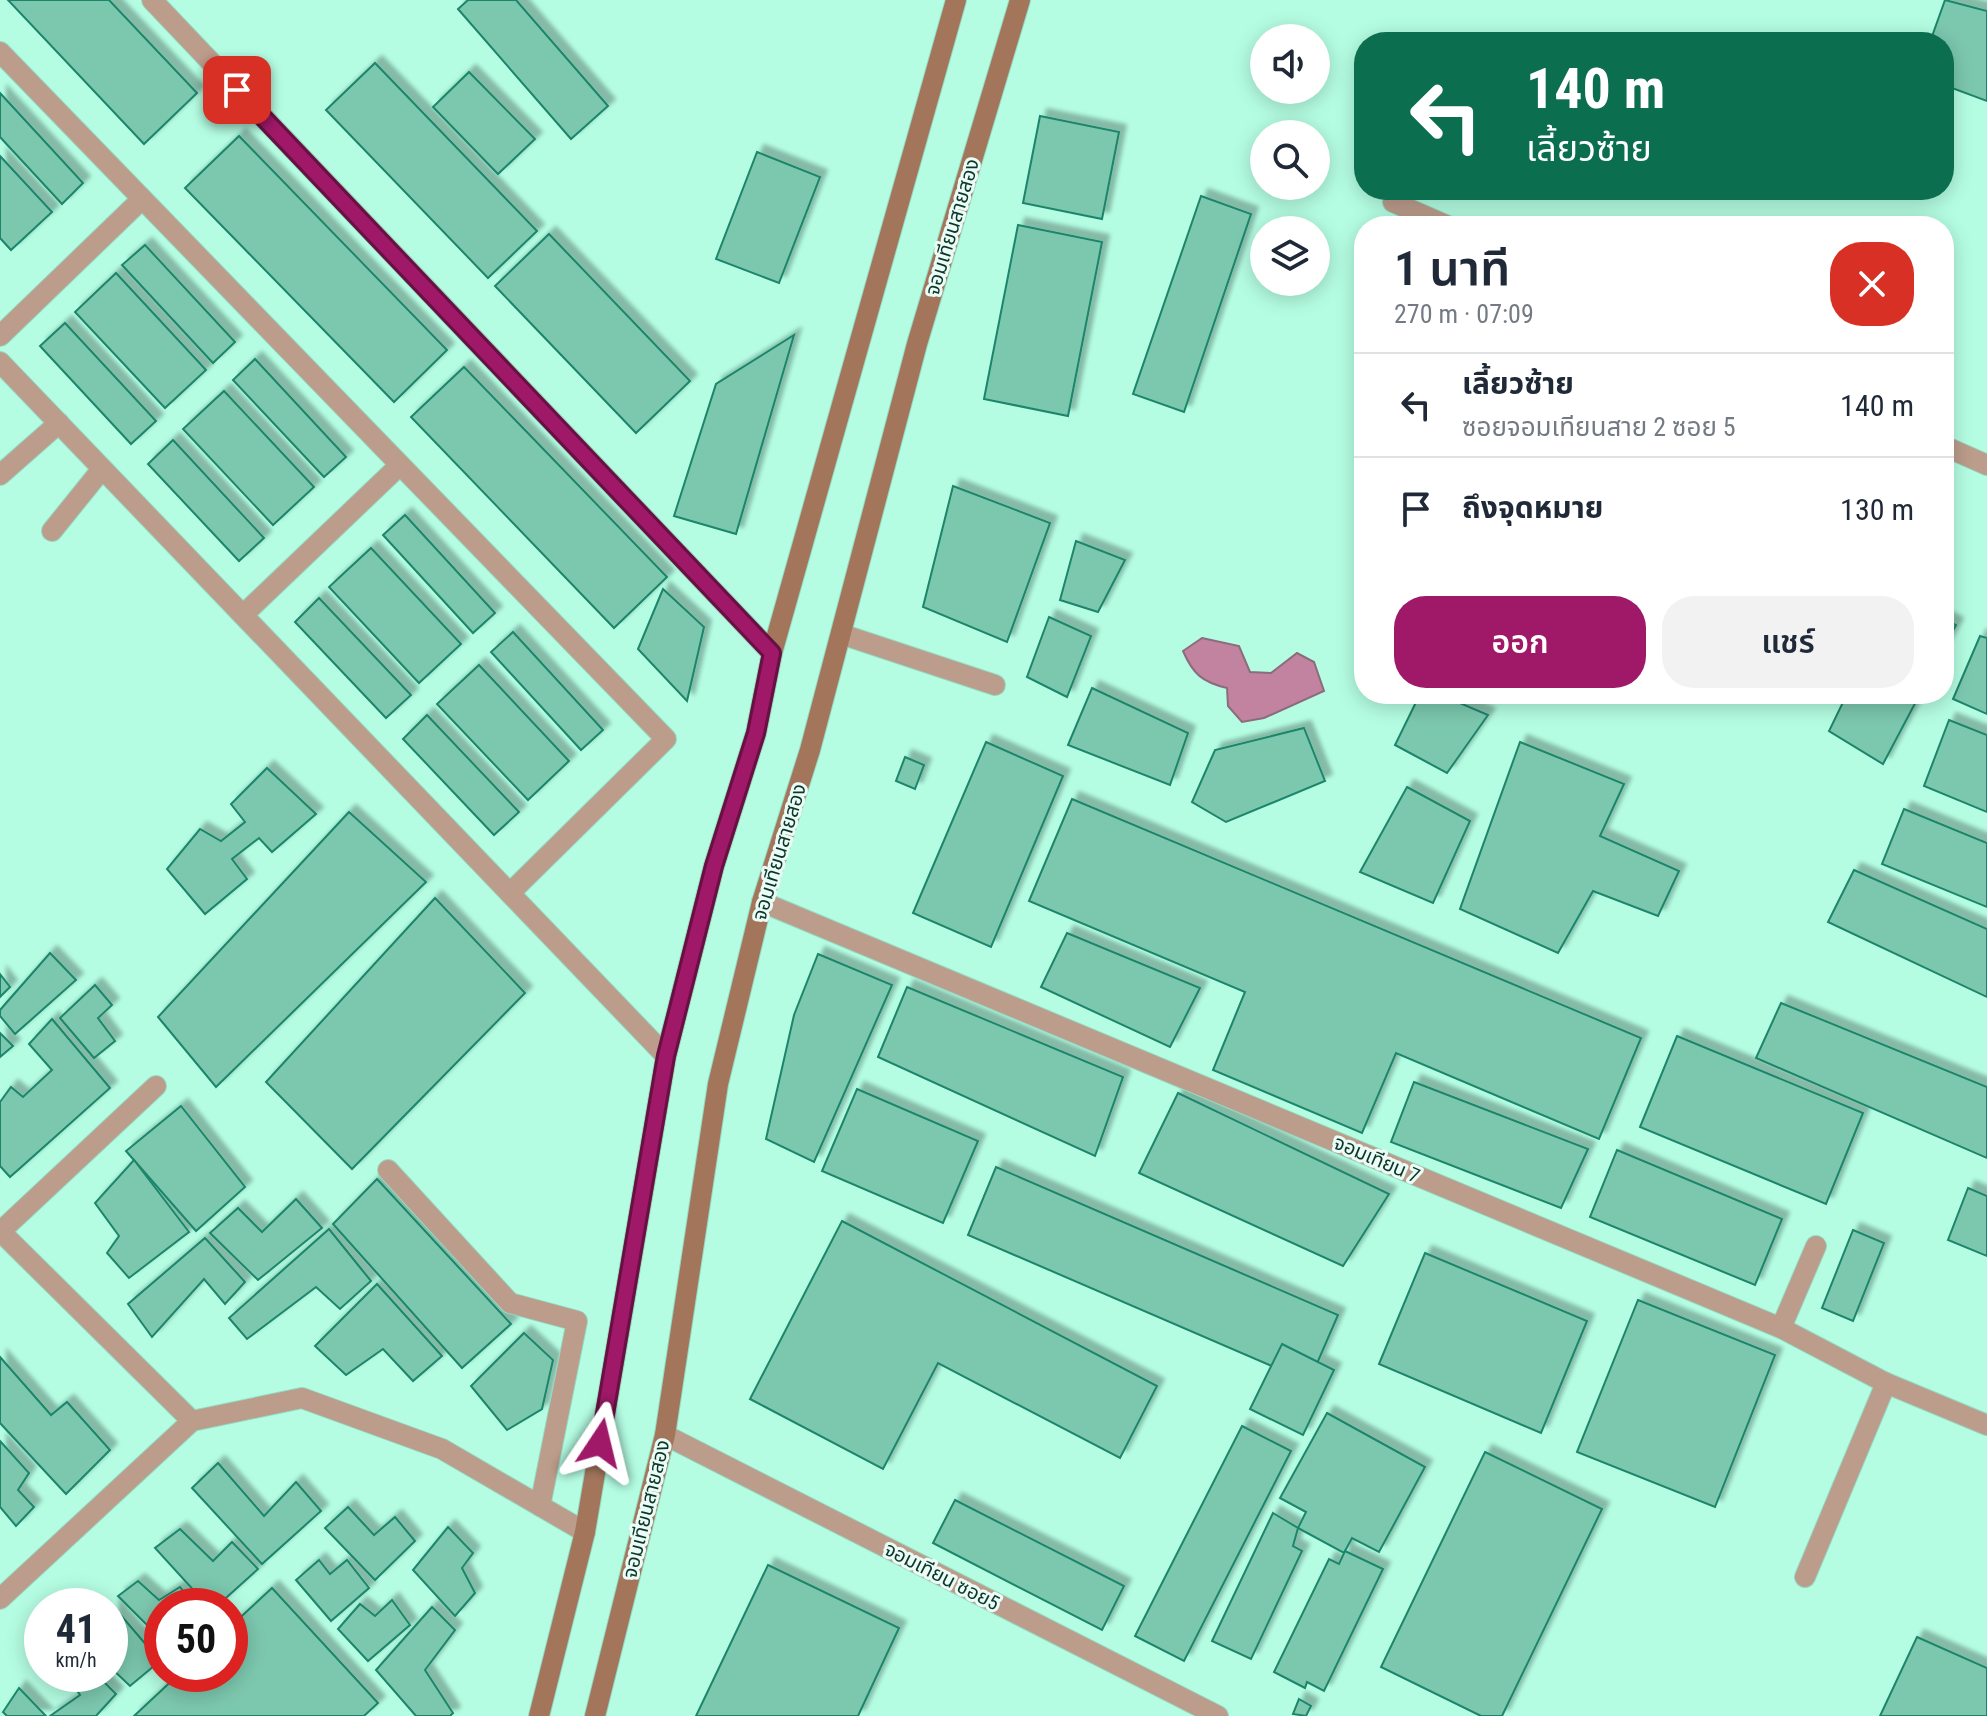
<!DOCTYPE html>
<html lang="th">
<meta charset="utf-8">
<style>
body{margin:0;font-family:"Roboto Condensed","Noto Sans Thai",sans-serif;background:#f2f2f3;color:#1f2937;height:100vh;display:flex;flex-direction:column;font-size:30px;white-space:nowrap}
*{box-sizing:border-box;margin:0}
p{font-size:26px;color:#747a83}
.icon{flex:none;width:44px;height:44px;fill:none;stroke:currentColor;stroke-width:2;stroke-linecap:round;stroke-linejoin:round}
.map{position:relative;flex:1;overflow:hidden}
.side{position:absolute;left:1354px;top:216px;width:600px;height:488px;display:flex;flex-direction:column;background:#fff;border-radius:32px;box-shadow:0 4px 20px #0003}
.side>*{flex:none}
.banner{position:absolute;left:1354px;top:32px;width:600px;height:168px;border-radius:32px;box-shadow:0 4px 20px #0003;background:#0b6e4f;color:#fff;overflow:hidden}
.tools{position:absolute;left:1250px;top:24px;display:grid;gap:16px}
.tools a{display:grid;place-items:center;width:80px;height:80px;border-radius:50%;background:#fff;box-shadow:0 4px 20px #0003;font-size:40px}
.speed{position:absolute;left:24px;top:1588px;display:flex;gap:16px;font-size:40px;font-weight:700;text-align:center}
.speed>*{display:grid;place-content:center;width:104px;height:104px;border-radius:50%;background:#fff;box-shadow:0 4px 20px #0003;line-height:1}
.speed small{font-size:20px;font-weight:400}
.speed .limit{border:12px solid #d22;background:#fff;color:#111}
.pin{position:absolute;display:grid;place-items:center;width:68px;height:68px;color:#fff;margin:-34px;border-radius:16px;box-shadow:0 4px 12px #0006}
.me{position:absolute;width:88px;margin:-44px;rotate:10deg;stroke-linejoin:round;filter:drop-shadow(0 0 6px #0008)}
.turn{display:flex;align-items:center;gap:28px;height:168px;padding:0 40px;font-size:36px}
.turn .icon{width:104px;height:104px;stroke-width:2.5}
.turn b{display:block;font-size:56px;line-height:68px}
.round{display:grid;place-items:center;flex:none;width:84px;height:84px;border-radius:32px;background:#f2f2f3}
.head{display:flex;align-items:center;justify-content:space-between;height:136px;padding:0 40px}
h1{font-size:48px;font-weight:600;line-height:60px}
.primary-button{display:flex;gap:16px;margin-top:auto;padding:16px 40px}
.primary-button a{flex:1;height:92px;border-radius:32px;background:#9f1968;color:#fff;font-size:32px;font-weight:600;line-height:92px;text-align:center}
.primary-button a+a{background:#f2f2f3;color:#1f2937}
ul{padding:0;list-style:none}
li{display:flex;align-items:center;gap:24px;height:104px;padding:0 40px;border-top:2px solid #e0e1e3}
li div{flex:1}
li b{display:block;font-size:30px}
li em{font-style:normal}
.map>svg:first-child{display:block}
</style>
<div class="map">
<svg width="1987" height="1716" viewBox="0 0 1987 1716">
<defs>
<filter id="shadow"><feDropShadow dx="7" dy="-7" stdDeviation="2" flood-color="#0004"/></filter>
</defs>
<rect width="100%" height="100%" fill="#b4fde3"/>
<!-- water -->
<path fill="#c1839f" stroke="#8b6c7c" stroke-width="2" d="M1202,638L1239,646L1250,672L1271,673L1297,653L1314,662L1324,691L1264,718L1242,722L1228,706L1227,688C1202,682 1193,674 1183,651Z"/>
<!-- building -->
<g fill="#7bc8ae" stroke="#1c856a" stroke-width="2" filter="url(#shadow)">
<polygon points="8,0 109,0 197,93 144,144"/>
<polygon points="468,0 516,0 608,106 571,139 458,9"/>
<polygon points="1945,0 1987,11 1987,101 1944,85 1944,42 1930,42"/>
<polygon points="375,63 537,231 488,278 326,110"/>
<polygon points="469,72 535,139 498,174 433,107"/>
<polygon points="0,93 83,183 62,204 0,137"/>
<polygon points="1040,116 1119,132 1102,219 1023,203"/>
<polygon points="239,136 447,350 394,402 185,188"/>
<polygon points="757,152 820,177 779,283 716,259"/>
<polygon points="0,156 52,212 11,250 0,238"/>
<polygon points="1201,196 1251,214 1184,412 1133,394"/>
<polygon points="1018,225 1102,242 1068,416 984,399"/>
<polygon points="549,234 690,381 636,433 495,286"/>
<polygon points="145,245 235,342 213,363 122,265"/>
<polygon points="116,273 206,370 165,408 75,312"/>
<polygon points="65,323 156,421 131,444 40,346"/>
<polygon points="794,335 736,534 674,516 716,384"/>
<polygon points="255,359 346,457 324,477 233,380"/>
<polygon points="464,367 667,577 614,628 411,417"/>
<polygon points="224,391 314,487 273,525 183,429"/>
<polygon points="173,440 264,538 239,561 148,464"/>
<polygon points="953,486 1050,523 1007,642 923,607"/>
<polygon points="405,515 495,613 473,633 383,535"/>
<polygon points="1076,541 1125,560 1098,612 1060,600"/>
<polygon points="371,548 461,644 419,683 329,587"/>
<polygon points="663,589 704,627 687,701 638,649"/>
<polygon points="319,598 411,695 386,718 295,622"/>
<polygon points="1049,617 1091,636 1067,697 1027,677"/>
<polygon points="1944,618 1956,625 1944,647"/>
<polygon points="513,632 603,730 581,750 491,652"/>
<polygon points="1980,636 1987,638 1987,714 1953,699"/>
<polygon points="479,665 569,761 528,800 437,704"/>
<polygon points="1092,688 1188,733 1170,785 1068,745"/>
<polygon points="1420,694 1439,694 1488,715 1447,773 1395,745"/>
<polygon points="1847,694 1920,694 1883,764 1829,731"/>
<polygon points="427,715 519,812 494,835 403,739"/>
<polygon points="1949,720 1987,735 1987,812 1924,786"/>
<polygon points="1304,728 1325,781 1226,822 1192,802 1215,750"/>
<polygon points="986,742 1063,776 991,947 913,913"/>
<polygon points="1520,742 1624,784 1600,836 1679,871 1658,916 1593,891 1558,953 1460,909"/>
<polygon points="905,757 924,765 915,789 896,781"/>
<polygon points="267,768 316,814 272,852 259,838 232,859 247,879 205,914 167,869 200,829 221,841 245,822 231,804"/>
<polygon points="1407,787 1470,821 1433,903 1360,872"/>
<polygon points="1072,799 1641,1038 1599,1139 1396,1053 1362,1133 1213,1070 1245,992 1029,901"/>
<polygon points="1904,809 1987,843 1987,907 1882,864"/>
<polygon points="349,812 426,882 216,1087 158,1017"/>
<polygon points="1854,870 1987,929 1987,997 1828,922"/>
<polygon points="435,898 525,993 352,1169 266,1082"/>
<polygon points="1067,933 1200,988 1170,1047 1041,987"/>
<polygon points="50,953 76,980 15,1034 0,1016 0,1010"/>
<polygon points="818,954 892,985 814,1162 766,1139 794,1015"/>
<polygon points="0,974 10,987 0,997"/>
<polygon points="95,985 112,1005 98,1018 115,1041 94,1058 60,1018"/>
<polygon points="907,987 1123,1077 1095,1156 878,1057"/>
<polygon points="1781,1003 1987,1087 1987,1158 1756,1058"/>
<polygon points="52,1019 110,1088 10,1177 0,1166 0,1102 11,1087 23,1097 52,1070 29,1044"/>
<polygon points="0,1033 13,1046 0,1057"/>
<polygon points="1677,1036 1863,1113 1826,1204 1640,1127"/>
<polygon points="1414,1082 1588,1149 1561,1208 1391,1142"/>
<polygon points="857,1089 978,1141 943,1223 822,1171"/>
<polygon points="1178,1093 1389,1194 1343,1266 1139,1173"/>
<polygon points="181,1106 245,1187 196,1231 126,1151"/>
<polygon points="1617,1150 1782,1219 1755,1285 1590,1217"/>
<polygon points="134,1160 189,1232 129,1278 107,1253 119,1236 95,1203"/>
<polygon points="996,1167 1338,1315 1309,1382 968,1235"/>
<polygon points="377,1179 511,1324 462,1368 333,1224"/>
<polygon points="1968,1188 1987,1196 1987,1256 1948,1240"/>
<polygon points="296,1199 322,1228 258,1280 210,1233 238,1208 262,1232"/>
<polygon points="842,1221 1157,1386 1120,1458 938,1363 883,1469 750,1399"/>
<polygon points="329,1229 371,1281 340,1309 316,1287 247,1339 229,1318"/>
<polygon points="1853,1230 1884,1243 1853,1321 1822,1308"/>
<polygon points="205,1238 245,1282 225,1304 204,1279 152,1337 128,1304"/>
<polygon points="1425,1253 1587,1321 1541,1433 1379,1364"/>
<polygon points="377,1284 442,1356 413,1381 383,1349 346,1375 315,1346"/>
<polygon points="1638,1300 1775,1355 1715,1507 1577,1452"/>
<polygon points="524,1333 553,1360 542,1409 507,1430 471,1386"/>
<polygon points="1282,1344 1334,1370 1303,1435 1250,1409"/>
<polygon points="0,1357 51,1415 67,1402 110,1450 66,1494 0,1423"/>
<polygon points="1327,1413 1425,1467 1379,1552 1352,1538 1344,1553 1298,1528 1306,1512 1280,1498"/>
<polygon points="1242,1426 1291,1451 1184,1661 1135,1636"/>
<polygon points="0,1441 29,1473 18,1490 34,1507 16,1526 0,1507"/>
<polygon points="1485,1452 1602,1509 1502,1716 1481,1716 1381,1667"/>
<polygon points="218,1463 264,1516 296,1482 321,1511 262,1564 192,1488"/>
<polygon points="955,1500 1124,1586 1102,1630 933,1543"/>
<polygon points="348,1507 374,1535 395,1517 415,1541 375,1580 325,1528"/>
<polygon points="1273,1513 1298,1528 1293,1546 1302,1551 1251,1659 1212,1641"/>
<polygon points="448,1527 473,1553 462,1568 475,1593 455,1616 413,1570"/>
<polygon points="180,1529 213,1561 232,1542 258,1569 217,1606 208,1606 155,1548"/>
<polygon points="1345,1551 1383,1569 1324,1691 1307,1682 1305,1688 1274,1672 1329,1559 1339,1564"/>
<polygon points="319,1560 330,1574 347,1560 369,1588 331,1621 296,1580"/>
<polygon points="768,1565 899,1628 858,1716 696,1716"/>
<polygon points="138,1581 159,1600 180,1587 195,1606 162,1606 162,1640 118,1596"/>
<polygon points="272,1588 378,1703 364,1716 134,1716 179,1674 230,1674 230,1627"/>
<polygon points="392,1600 410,1625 368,1661 338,1629 360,1604 375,1616"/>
<polygon points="113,1606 160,1661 130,1686 110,1667"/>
<polygon points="432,1607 455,1630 425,1670 453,1713 450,1716 416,1716 376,1670"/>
<polygon points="1917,1637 1987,1668 1987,1716 1880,1716"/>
<polygon points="66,1674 96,1674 116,1694 96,1716 50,1716 80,1695"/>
<polygon points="19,1688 46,1716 7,1716 3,1712"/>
<polygon points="1299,1699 1311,1706 1306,1716 1293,1714"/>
</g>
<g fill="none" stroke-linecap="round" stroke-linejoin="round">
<defs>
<g id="service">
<polyline points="0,52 666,739 510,893"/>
<polyline points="1393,202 1448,226"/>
<polyline points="0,336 142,199"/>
<polyline points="1944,446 1987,465"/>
<polyline points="0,475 59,423"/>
<polyline points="52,531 102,469"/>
<polyline points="243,615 400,465"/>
<polyline points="841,634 995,685"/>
</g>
<g id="minor">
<polyline points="152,0 772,653"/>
<polyline points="0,362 666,1056"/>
<polyline points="762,902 1781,1328 1886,1383 1987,1425"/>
<polyline points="388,1170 510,1303 577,1321 540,1506"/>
<polyline points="0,1231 192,1421"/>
<polyline points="0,1232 156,1086"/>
<polyline points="1781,1328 1816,1246"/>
<polyline points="665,1435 1218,1716"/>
<polyline points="1805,1577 1886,1383"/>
<polyline points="0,1599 192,1421 302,1398 442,1449 585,1532"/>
</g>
<g id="secondary">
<polyline points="539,1716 585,1532 666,1056 714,866 756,733 772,653 956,0"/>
<polyline points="595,1716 665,1435 718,1084 762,902 810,750 917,344 1020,0"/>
</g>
</defs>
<!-- service casing -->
<use href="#service" stroke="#96d9c2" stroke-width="22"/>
<!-- minor casing -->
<use href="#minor" stroke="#96d9c2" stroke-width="22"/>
<!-- secondary casing -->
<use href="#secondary" stroke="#96d9c2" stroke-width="22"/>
<!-- service -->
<use href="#service" stroke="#bc9c8b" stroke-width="20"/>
<!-- minor -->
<use href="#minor" stroke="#bc9c8b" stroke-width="20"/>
<!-- secondary -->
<use href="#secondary" stroke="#a3765c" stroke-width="20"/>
</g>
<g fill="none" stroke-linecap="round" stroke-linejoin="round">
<defs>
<polyline id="route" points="237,90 772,653 756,733 714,866 666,1056 600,1443"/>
</defs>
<!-- route casing -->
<use href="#route" stroke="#671044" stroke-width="20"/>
<!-- route -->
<use href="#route" stroke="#9f1968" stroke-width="14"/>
</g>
<g text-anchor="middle" stroke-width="6" stroke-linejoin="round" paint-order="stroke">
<!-- street labels -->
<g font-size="20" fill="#0c362a" stroke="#ebfcf6">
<text transform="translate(952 227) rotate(-73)" y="7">จอมเทียนสายสอง</text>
<text transform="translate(779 852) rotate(-73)" y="7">จอมเทียนสายสอง</text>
<text transform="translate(1377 1159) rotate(23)" y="7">จอมเทียน 7</text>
<text transform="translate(646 1509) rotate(-76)" y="7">จอมเทียนสายสอง</text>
<text transform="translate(942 1576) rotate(27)" y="7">จอมเทียน ซอย5</text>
</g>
</g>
</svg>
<div class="tools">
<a><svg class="icon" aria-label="sound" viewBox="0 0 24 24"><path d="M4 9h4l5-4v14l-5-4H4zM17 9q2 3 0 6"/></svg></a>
<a><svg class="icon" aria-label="search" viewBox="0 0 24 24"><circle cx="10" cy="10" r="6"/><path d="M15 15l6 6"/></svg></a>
<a><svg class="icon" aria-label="layers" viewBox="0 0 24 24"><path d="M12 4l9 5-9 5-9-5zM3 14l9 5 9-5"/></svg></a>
</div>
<div class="speed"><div>41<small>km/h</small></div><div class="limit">50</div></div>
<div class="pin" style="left:237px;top:90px;background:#d93025"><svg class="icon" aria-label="arrive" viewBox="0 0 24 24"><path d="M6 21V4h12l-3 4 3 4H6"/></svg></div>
<svg class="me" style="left:600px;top:1443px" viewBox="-20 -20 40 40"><path d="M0-17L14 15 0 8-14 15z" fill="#9f1968" stroke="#fff" stroke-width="4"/></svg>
<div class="banner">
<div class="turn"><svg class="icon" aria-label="left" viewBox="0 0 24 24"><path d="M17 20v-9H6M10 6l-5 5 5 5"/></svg><div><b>140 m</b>เลี้ยวซ้าย</div></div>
</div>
<section class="side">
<div class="head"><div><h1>1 นาที</h1><p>270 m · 07:09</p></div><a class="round" style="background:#d93025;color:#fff"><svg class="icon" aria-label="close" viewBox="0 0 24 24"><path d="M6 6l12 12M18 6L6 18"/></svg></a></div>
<ul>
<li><svg class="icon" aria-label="left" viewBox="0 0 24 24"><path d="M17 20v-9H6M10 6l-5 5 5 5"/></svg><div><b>เลี้ยวซ้าย</b><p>ซอยจอมเทียนสาย 2 ซอย 5</p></div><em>140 m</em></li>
<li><svg class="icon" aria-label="arrive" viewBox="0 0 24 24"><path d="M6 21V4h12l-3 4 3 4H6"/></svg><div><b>ถึงจุดหมาย</b></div><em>130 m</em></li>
</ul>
<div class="primary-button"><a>ออก</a><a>แชร์</a></div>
</section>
</div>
